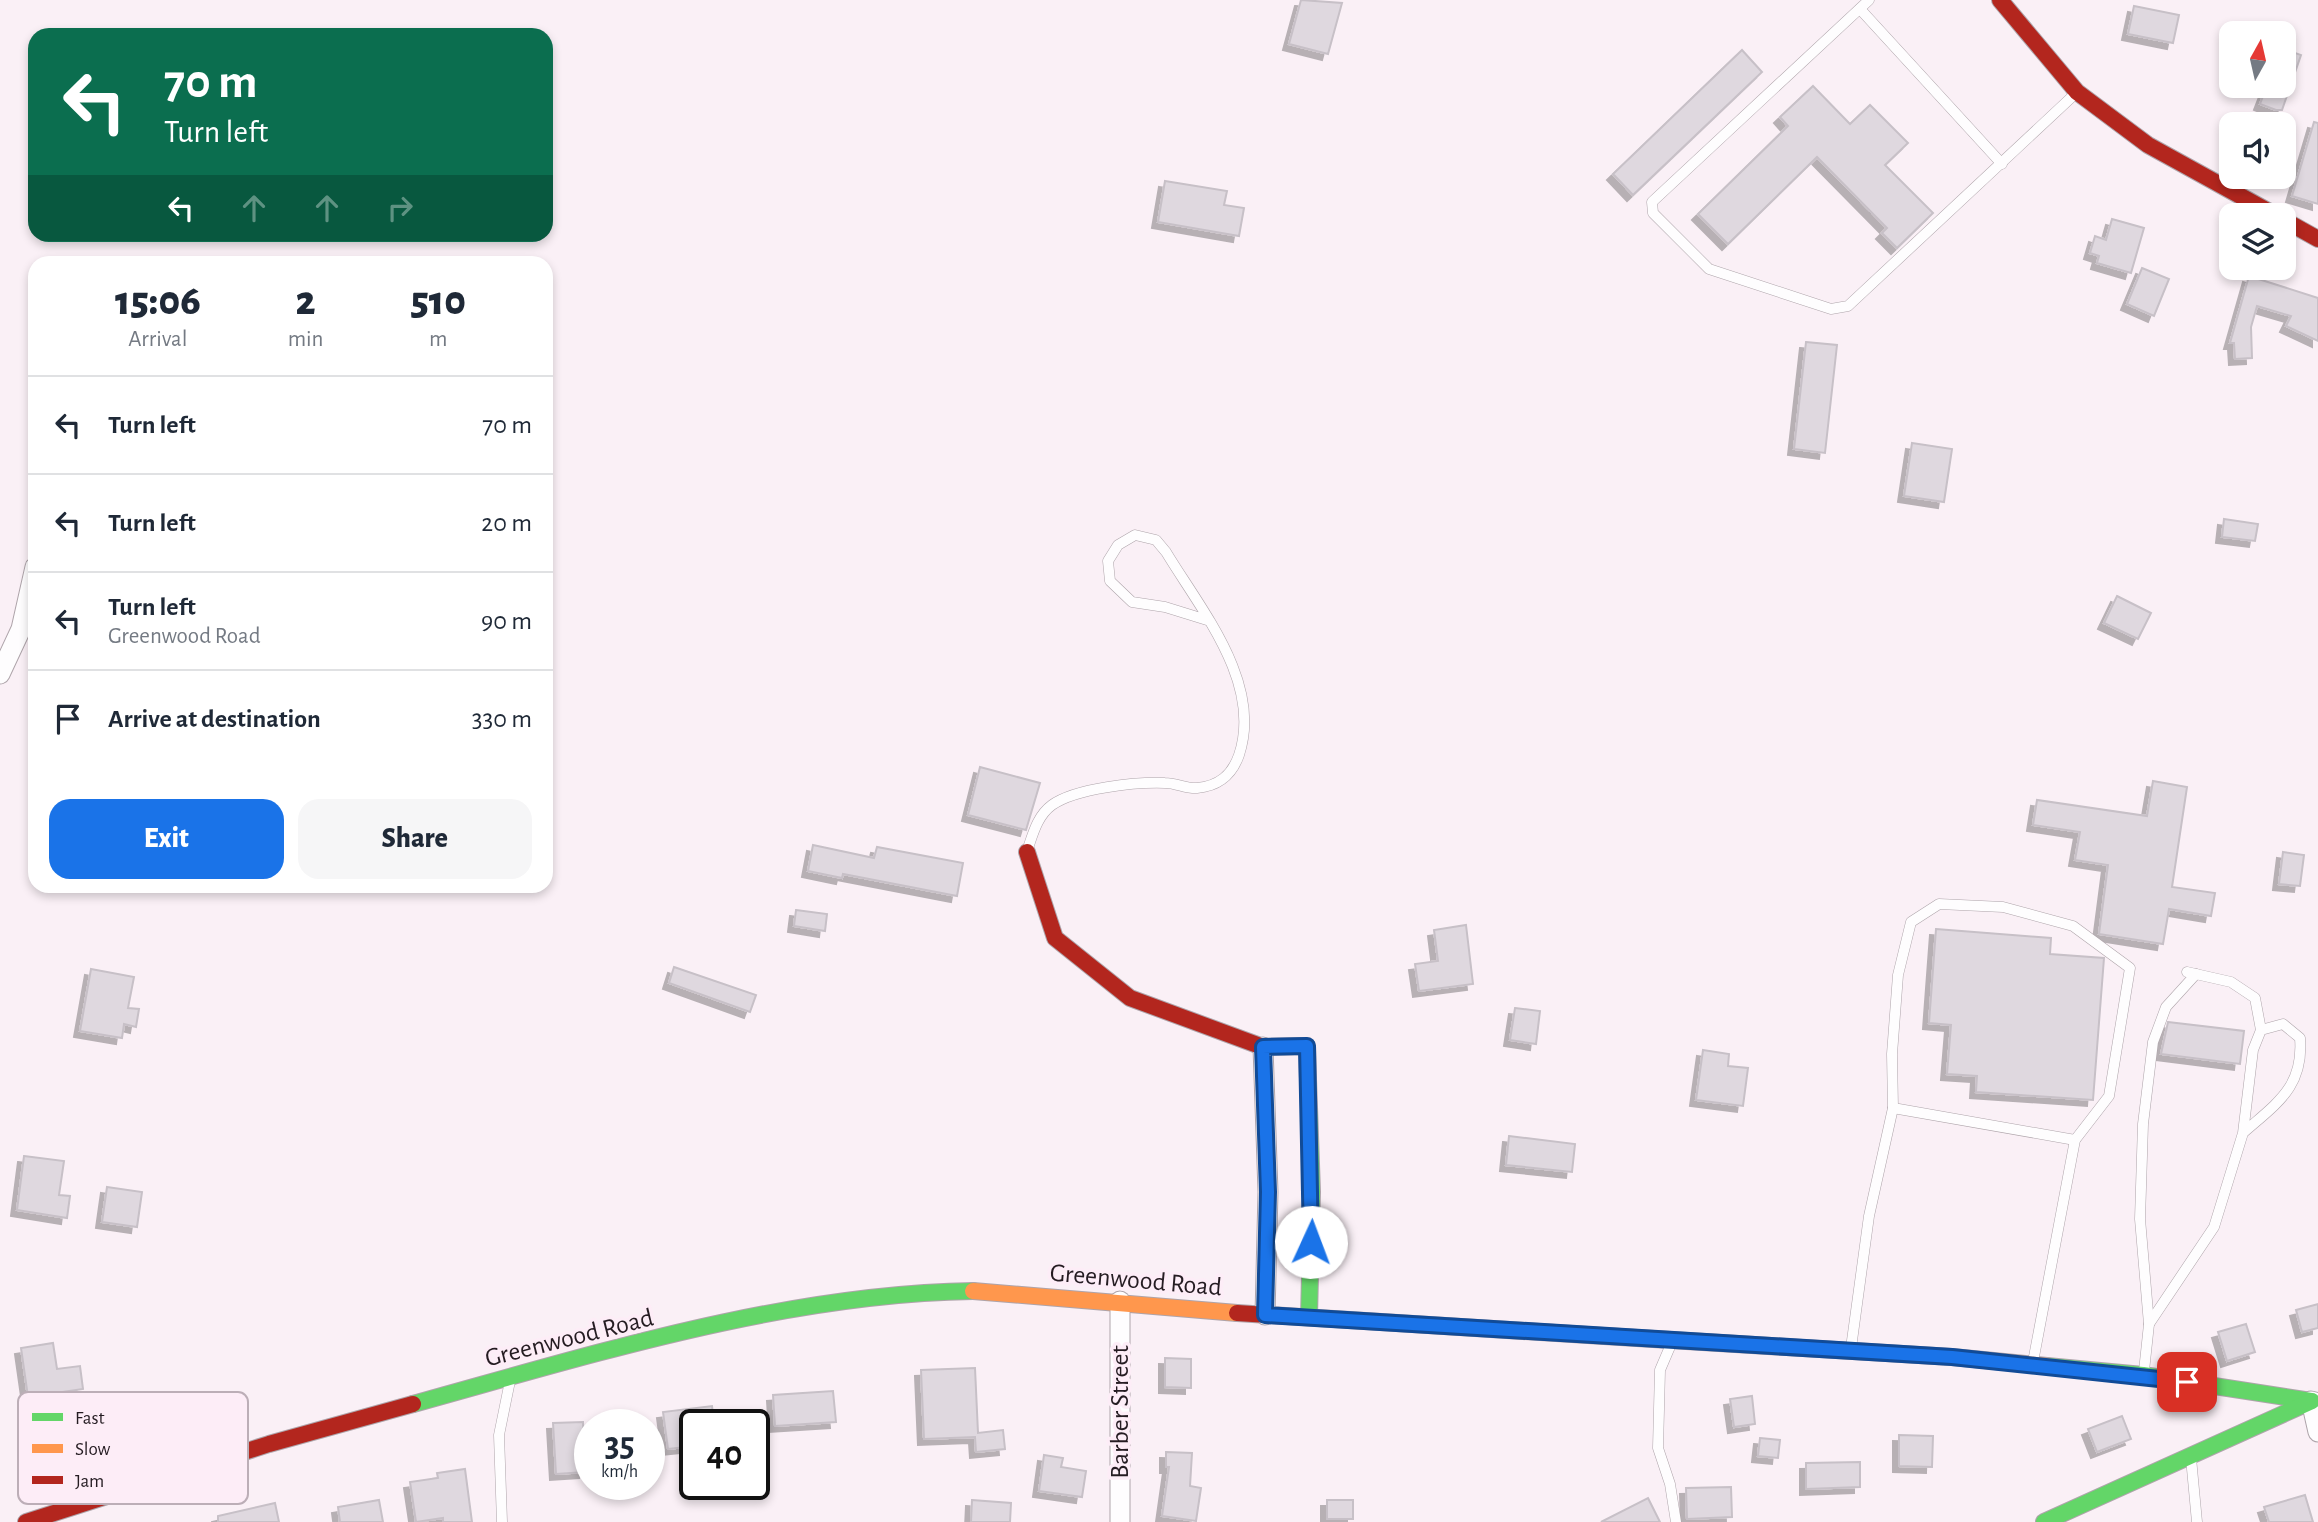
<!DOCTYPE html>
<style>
body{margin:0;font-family:"Alegreya Sans",sans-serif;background:#f6f6f7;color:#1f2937;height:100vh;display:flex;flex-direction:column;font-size:26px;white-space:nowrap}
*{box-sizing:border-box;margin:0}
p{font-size:23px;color:#747a83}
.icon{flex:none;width:38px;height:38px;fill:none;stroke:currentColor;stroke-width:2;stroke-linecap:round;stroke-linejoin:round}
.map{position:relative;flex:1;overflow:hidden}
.details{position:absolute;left:28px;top:256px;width:525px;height:637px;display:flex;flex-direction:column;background:#fff;border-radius:21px;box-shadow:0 4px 10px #0003}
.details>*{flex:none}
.guide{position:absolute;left:28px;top:28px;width:525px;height:214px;border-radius:21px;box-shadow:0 4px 10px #0003;background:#0b6e4f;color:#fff;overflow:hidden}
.needle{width:46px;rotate:8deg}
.buttons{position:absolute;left:2219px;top:21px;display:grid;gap:14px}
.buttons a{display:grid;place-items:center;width:77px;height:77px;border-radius:14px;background:#fff;box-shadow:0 4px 10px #0003;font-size:35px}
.speed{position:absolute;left:574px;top:1409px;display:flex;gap:14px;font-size:35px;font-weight:700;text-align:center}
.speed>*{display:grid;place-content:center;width:91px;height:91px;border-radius:50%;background:#fff;box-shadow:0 4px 10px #0003;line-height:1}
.speed small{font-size:18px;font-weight:400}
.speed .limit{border:4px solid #111;border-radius:10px;background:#fff;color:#111}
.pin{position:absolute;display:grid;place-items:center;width:60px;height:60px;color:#fff;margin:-30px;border-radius:14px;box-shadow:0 4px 10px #0006}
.me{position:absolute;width:77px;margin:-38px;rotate:2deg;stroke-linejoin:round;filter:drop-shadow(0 0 5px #0008)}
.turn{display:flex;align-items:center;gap:24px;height:147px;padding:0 21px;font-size:32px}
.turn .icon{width:91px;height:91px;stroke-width:2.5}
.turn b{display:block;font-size:49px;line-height:60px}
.lanes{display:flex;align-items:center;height:66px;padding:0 21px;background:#0003;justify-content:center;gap:35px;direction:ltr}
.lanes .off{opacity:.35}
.eta{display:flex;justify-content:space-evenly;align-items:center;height:119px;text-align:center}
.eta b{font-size:42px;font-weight:800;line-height:49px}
.button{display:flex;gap:14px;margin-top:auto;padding:14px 21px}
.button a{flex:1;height:80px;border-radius:21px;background:#1a73e8;color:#fff;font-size:28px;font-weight:800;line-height:80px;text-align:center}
.button a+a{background:#f6f6f7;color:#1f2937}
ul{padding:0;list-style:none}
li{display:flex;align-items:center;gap:21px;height:98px;padding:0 21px;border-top:2px solid #e0e1e3}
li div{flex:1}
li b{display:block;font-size:26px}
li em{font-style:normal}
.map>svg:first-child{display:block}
</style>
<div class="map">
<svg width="2318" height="1522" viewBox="0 0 2318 1522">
<defs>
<filter id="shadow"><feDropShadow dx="-6" dy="6" stdDeviation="0" flood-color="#0004"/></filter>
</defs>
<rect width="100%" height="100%" fill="#faf0f6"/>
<!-- building -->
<g fill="#dfd8df" stroke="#c7c0c7" stroke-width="2" filter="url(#shadow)">
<polygon points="1301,0 1342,3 1328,54 1289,44"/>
<polygon points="2134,6 2179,15 2173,43 2128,34"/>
<polygon points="2284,49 2301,55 2282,110 2276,110 2260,104 2267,86 2284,86"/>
<polygon points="1742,50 1762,72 1633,195 1613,174"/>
<polygon points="1813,86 1850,124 1870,105 1908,143 1885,165 1933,213 1897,248 1882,233 1887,228 1817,157 1728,244 1698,214 1788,126 1780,117"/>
<polygon points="2314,122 2318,123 2318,204 2292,196"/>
<polygon points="1165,181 1227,191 1224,205 1244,208 1239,236 1158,222"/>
<polygon points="2112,219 2144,228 2131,273 2097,263 2099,256 2090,253 2095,236 2106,240"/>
<polygon points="2142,268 2169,279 2154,316 2127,304"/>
<polygon points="2249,276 2318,298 2318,341 2286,326 2291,316 2257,306 2251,327 2252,358 2235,359 2234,343 2230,343"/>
<polygon points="1806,342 1837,345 1825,453 1794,449"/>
<polygon points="1912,443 1952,449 1944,502 1904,496"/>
<polygon points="2224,519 2258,524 2255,541 2222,537"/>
<polygon points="2117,596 2151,613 2138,639 2104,623"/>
<polygon points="980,767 1040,783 1026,830 968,815"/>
<polygon points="2153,781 2187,787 2172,887 2215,893 2211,916 2169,909 2163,944 2099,934 2108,865 2075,860 2080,832 2033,825 2037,800 2147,816"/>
<polygon points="813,845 874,858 877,847 963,863 957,896 843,874 842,878 808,871"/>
<polygon points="2283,852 2304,855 2300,886 2279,884"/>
<polygon points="796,910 827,914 825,931 794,926"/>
<polygon points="1466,925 1473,984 1419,991 1415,964 1438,961 1434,930"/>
<polygon points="1936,929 2051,938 2050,954 2104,958 2093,1100 1976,1092 1977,1076 1947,1074 1951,1025 1929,1023"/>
<polygon points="674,967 756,995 750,1012 669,983"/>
<polygon points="91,969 134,977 128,1008 139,1009 136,1027 124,1024 122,1038 80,1031"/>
<polygon points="1515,1008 1540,1011 1536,1044 1510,1040"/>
<polygon points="2168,1022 2244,1031 2240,1064 2161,1054"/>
<polygon points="1703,1050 1729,1054 1728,1066 1748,1068 1743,1106 1696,1100"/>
<polygon points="1509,1136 1575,1144 1572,1172 1506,1165"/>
<polygon points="24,1156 64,1161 59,1195 70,1196 67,1218 17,1210"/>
<polygon points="107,1187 142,1192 137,1227 102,1222"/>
<polygon points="2318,1304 2318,1328 2302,1332 2296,1310"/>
<polygon points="2246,1324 2255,1352 2227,1361 2218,1332"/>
<polygon points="53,1343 57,1369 80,1366 83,1389 28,1397 21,1348"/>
<polygon points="1165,1358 1191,1359 1191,1388 1165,1387"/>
<polygon points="975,1368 978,1433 1003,1430 1005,1449 976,1452 975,1437 924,1439 921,1370"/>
<polygon points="833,1391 836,1422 775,1426 773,1395"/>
<polygon points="1752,1396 1755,1424 1734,1427 1730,1399"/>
<polygon points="712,1406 714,1424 695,1424 695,1446 668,1449 663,1412"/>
<polygon points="2122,1416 2131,1439 2097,1452 2088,1429"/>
<polygon points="583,1422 585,1472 556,1474 553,1423"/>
<polygon points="1899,1435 1933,1436 1932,1467 1899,1466"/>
<polygon points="1760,1438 1780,1440 1778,1458 1758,1456"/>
<polygon points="1166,1452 1192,1453 1190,1486 1201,1488 1196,1521 1162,1516 1169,1467 1166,1467"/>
<polygon points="1044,1455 1063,1458 1061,1467 1086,1471 1082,1497 1039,1491"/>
<polygon points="1860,1462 1860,1487 1806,1489 1806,1463"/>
<polygon points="465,1469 472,1522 443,1522 443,1518 416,1522 410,1482 438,1478 437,1473"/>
<polygon points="1731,1487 1732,1517 1687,1519 1686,1488"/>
<polygon points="2305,1495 2313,1522 2269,1522 2264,1507"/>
<polygon points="1648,1498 1660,1522 1601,1522"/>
<polygon points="379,1500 383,1522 340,1522 338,1507"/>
<polygon points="972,1500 1011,1503 1010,1522 971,1522"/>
<rect x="1327" y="1500" width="26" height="19"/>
<polygon points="275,1503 279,1522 218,1522 218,1516"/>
</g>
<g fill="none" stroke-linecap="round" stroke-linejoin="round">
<defs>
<g id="lane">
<polyline points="1869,0 1652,202 1653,213 1709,269 1831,309 1848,306 2075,94"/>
<polyline points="1860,9 2002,164"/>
<path d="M1027,851C1033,834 1037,816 1052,805C1076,788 1136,782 1165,783C1176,783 1187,789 1197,788C1219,786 1232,775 1239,755C1263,683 1201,610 1166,552L1156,540L1135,535L1118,545L1108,561L1110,581L1132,602L1165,607L1207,620"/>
<polyline points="2187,972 2231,982 2255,998 2261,1030"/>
<polyline points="1893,1108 2075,1140"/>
<path d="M2149,1324L2214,1227L2243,1133L2253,1050L2261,1030L2283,1024L2300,1038C2304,1087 2277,1103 2243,1133"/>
<polyline points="1672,1342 1660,1370 1658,1448 1670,1484 1676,1522"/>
<polyline points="1851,1348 1869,1216 1893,1108 1892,1054 1898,975 1911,922 1939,904 2003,907 2073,926 2130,968 2109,1096 2075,1140 2033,1362"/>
<polyline points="2144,1371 2149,1324 2140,1219 2143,1124 2153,1042 2166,1007 2196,974"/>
<polyline points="2191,1458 2197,1522"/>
<polyline points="502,1522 499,1435 510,1381"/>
</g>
<g id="street">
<polyline points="0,674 21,629 35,567"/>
<polyline points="1263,1047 1268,1192 1265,1315"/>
<polyline points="1120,1301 1120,1522"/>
<polyline points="2318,1403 2311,1401 2318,1432"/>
</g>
<g id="fast">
<polyline points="1308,1079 1312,1192 1309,1317"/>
<polyline points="2047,1366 2143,1375 2311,1401"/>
<path d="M413,1404C594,1354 784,1294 973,1291"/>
<polyline points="2044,1522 2312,1401"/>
</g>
<g id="slow">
<polyline points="973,1291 1237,1313"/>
<polyline points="1604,1336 1952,1357 2047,1366"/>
</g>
<g id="jam">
<polyline points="2000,0 2077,92 2148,145 2275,215"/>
<polyline points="2284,220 2318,239"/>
<polyline points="1027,852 1055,938 1130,998 1263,1047 1307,1046 1308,1079"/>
<polyline points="1237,1313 1604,1336"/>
<polyline points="26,1522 269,1444 413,1404"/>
</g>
</defs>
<!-- lane casing -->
<use href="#lane" stroke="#aea4aa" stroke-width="11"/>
<!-- street casing -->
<use href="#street" stroke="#aea4aa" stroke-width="21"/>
<!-- fast casing -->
<use href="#fast" stroke="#aea4aa" stroke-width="18"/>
<!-- slow casing -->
<use href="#slow" stroke="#aea4aa" stroke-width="18"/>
<!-- jam casing -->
<use href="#jam" stroke="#aea4aa" stroke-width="18"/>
<!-- lane -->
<use href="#lane" stroke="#fefdfe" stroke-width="10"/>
<!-- street -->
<use href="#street" stroke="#fefdfe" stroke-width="19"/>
<!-- fast -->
<use href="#fast" stroke="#63d668" stroke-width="16"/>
<!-- slow -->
<use href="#slow" stroke="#ff974d" stroke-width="16"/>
<!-- jam -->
<use href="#jam" stroke="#b3261e" stroke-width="16"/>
</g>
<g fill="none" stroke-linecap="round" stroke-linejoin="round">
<defs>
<polyline id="route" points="1311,1242 1307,1046 1263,1047 1268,1192 1265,1315 1952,1357 2187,1382"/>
</defs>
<!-- route casing -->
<use href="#route" stroke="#114b97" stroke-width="18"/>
<!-- route -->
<use href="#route" stroke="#1a73e8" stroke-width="12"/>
</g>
<g text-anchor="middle" stroke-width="7" stroke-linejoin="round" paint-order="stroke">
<!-- street labels -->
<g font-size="26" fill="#251c22" stroke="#fdedf7">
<text transform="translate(1136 1279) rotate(5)" y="9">Greenwood Road</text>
<text transform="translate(569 1337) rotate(-14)" y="9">Greenwood Road</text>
<text transform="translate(1119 1412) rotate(-90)" y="9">Barber Street</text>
</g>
</g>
<!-- legend -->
<rect x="18" y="1392" width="230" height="112" rx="10" fill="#fdedf7" stroke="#bcaeb7" stroke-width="2"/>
<rect x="32" y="1413" width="31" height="8" fill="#63d668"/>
<rect x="32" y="1444" width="31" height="9" fill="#ff974d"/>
<rect x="32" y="1476" width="31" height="8" fill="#b3261e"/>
<g font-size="19" fill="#251c22">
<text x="75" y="1424">Fast</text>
<text x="75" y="1455">Slow</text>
<text x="75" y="1487">Jam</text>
</g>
</svg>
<div class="buttons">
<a><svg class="needle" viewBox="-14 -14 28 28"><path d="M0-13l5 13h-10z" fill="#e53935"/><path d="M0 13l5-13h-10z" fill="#747a83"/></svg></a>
<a><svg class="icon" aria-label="sound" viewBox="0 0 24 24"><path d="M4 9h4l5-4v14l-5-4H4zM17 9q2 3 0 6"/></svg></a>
<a><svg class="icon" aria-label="layers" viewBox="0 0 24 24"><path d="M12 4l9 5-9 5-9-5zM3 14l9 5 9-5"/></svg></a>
</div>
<div class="speed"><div>35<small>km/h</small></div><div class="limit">40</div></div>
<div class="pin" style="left:2187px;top:1382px;background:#d93025"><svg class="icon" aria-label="arrive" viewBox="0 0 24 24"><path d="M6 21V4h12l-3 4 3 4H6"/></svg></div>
<svg class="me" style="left:1311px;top:1242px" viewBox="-20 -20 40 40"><circle r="19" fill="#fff"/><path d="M0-13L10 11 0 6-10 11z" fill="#1a73e8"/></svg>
<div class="guide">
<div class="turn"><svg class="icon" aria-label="left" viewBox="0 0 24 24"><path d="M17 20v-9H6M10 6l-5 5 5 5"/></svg><div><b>70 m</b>Turn left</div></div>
<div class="lanes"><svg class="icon" aria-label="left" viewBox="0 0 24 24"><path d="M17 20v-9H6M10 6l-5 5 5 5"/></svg><svg class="icon off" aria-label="ahead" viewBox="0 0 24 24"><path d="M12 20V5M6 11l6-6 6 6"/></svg><svg class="icon off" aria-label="ahead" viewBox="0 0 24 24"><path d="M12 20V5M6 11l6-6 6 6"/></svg><svg class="icon off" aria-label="right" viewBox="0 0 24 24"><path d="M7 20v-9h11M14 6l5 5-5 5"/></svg></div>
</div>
<section class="details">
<div class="eta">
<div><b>15:06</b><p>Arrival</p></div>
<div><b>2</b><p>min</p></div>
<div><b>510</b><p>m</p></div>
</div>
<ul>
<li><svg class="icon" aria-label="left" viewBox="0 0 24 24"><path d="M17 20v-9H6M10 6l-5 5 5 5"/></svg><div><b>Turn left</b></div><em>70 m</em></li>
<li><svg class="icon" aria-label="left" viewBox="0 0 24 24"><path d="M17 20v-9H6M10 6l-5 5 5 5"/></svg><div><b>Turn left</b></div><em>20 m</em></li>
<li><svg class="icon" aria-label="left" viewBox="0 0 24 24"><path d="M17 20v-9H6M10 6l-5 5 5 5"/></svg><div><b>Turn left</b><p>Greenwood Road</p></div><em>90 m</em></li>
<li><svg class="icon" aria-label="arrive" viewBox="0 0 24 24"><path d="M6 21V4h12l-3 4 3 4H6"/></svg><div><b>Arrive at destination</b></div><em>330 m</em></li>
</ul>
<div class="button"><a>Exit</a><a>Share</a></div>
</section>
</div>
